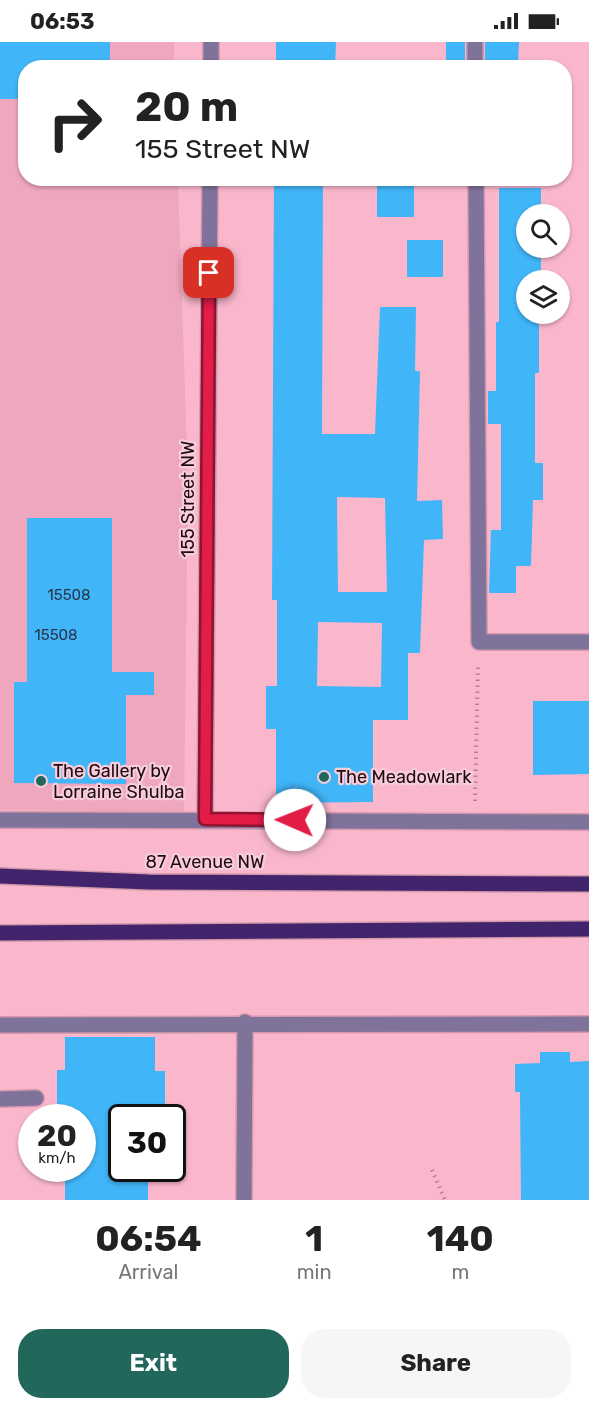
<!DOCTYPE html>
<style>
body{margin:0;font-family:Rubik,sans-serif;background:#f6f6f6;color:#222;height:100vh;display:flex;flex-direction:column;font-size:22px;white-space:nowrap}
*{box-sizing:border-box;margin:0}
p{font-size:20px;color:#767676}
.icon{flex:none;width:33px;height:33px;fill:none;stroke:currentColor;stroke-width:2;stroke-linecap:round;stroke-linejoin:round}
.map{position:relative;height:1158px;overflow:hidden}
.drawer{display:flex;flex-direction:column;background:#fff;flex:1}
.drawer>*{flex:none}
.hud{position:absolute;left:18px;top:18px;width:554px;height:126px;border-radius:24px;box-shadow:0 2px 4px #0004;background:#fff;color:#222;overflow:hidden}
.buttons{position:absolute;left:516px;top:162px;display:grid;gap:12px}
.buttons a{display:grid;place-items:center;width:54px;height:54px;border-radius:50%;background:#fff;box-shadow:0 2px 4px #0004;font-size:30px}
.speed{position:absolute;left:18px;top:1062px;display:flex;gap:12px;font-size:30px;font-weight:700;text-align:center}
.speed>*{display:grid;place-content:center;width:78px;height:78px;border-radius:50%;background:#fff;box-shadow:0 2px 4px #0004;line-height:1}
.speed small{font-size:15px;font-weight:400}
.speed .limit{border:3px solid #111;border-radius:9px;background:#fff;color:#111}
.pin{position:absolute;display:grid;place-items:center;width:51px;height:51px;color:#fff;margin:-26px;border-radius:12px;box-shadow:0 3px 9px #0006}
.me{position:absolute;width:66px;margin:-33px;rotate:271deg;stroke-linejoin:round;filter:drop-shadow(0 0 4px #0008)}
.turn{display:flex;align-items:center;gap:21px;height:126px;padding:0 18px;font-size:27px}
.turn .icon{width:78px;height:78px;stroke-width:2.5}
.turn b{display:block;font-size:42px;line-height:51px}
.eta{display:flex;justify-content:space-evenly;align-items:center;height:102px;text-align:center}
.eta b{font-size:36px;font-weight:700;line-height:42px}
.cta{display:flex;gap:12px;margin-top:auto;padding:12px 18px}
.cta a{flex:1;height:69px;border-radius:24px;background:#21675b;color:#fff;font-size:24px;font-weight:700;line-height:69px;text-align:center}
.cta a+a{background:#f6f6f6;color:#222}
.status{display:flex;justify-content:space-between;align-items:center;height:42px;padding:0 30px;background:#fff;direction:ltr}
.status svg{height:16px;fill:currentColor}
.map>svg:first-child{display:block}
</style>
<div class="status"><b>06:53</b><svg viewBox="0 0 49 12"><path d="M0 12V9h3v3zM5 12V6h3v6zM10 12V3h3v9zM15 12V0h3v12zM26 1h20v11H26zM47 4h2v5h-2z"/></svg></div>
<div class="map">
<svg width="589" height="1158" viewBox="0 0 589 1158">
<rect width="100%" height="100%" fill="#fab7cc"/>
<!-- built -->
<polygon fill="#efa7be" points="0,0 174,0 174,25 26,26 26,136 178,137 188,440 184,770 0,768"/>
<!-- building -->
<g fill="#40b5f8" fill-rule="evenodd">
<polygon points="0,0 110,0 110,26 26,26 26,57 0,57"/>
<polygon points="276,0 336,0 335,26 276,26"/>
<polygon points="446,0 465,0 465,23 446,22"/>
<polygon points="485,0 519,0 518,23 485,23"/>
<path d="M274,136H323L322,392H375L380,265H416L415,329H420L417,459L442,458L443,497L424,498L420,611H408V678H373V760L276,761V687H266V644H277V558H272ZM337,455L385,456L387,550H338ZM318,580L382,581L381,645L317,644Z"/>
<rect x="377" y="136" width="37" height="39"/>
<polygon points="499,146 541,146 541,172 526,172 526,206 541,206 541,238 526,238 526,272 539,272 539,331 535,331 535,421 543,421 543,458 533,458 531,524 516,524 516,551 489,551 491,488 501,488 501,382 488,382 488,349 496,349 496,280 499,280"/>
<rect x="407" y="198" width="36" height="37"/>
<polygon points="27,476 112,476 112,630 154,630 154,653 126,653 126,742 14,741 14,640 27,640"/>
<polygon points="533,659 589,659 589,732 533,733"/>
<polygon points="65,995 155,995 155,1029 165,1029 165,1076 122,1076 122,1126 148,1126 148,1158 65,1158 65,1126 82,1126 82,1076 57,1073 57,1028 65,1028"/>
<polygon points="540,1010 570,1010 570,1020 589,1019 589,1158 521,1158 520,1050 515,1050 515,1022 540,1021"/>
</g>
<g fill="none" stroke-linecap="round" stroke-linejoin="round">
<defs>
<g id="minor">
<polyline points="475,0 475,26"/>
<polyline points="211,26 211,0"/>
<polyline points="476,136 479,600 589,600"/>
<polyline points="205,777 210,136"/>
<polyline points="0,778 589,780"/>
<polyline points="0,983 589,982"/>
<polyline points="0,1057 36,1056"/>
<polyline points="244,1158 245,980"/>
</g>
<g id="major">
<polyline points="0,834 149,840 589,842"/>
<polyline points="0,891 589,887"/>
</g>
</defs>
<!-- minor casing -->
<use href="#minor" stroke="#d398ab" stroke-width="18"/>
<!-- major casing -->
<use href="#major" stroke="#d398ab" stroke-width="18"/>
<!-- path -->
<g stroke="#b58191" stroke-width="4" stroke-dasharray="1.5 4.5" stroke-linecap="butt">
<polyline points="475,759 478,622"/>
<polyline points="432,1128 445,1158"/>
</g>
<!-- minor -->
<use href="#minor" stroke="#7f729b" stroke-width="15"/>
<!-- major -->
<use href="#major" stroke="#42246c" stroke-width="15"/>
</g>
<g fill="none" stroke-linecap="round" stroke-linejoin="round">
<defs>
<polyline id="route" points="209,231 205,777 295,778"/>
</defs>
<!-- route casing -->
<use href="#route" stroke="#92132f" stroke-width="15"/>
<!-- route -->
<use href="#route" stroke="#e11d48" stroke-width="10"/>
</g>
<!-- markers -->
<g fill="#21675b" stroke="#f6cdd9" stroke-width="2">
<circle cx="324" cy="735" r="6"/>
<circle cx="41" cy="739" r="6"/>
</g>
<g text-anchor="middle" stroke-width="4.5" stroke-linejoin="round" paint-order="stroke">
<!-- number labels -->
<g font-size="15" fill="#28354c">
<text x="69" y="558">15508</text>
<text x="56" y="598">15508</text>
</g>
<!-- street labels -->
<g font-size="18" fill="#200a12" stroke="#f6cdd9">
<text transform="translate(188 457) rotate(-90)" y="6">155 Street NW</text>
<text x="205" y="826">87 Avenue NW</text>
</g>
<!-- poi labels -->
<g font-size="18" fill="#200a12" stroke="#f6cdd9" text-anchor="start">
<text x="53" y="735">The Gallery by<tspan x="53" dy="21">Lorraine Shulba</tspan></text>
<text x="336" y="741">The Meadowlark</text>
</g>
</g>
</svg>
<div class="buttons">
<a><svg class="icon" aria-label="search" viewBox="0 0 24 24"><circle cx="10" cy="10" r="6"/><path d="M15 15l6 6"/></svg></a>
<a><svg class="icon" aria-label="layers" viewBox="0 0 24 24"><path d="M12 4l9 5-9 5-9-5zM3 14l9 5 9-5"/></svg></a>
</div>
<div class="speed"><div>20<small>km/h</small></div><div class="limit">30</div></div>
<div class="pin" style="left:209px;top:231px;background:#d93025"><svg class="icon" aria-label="arrive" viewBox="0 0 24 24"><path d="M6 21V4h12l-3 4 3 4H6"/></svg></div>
<svg class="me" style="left:295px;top:778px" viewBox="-20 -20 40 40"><circle r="19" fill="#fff"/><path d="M0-13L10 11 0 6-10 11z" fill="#e11d48"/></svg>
<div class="hud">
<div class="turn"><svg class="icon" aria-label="right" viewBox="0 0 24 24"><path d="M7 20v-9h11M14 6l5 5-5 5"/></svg><div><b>20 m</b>155 Street NW</div></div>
</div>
</div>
<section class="drawer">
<div class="eta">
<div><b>06:54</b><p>Arrival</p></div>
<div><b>1</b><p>min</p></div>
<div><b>140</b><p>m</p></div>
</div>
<div class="cta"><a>Exit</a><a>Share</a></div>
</section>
